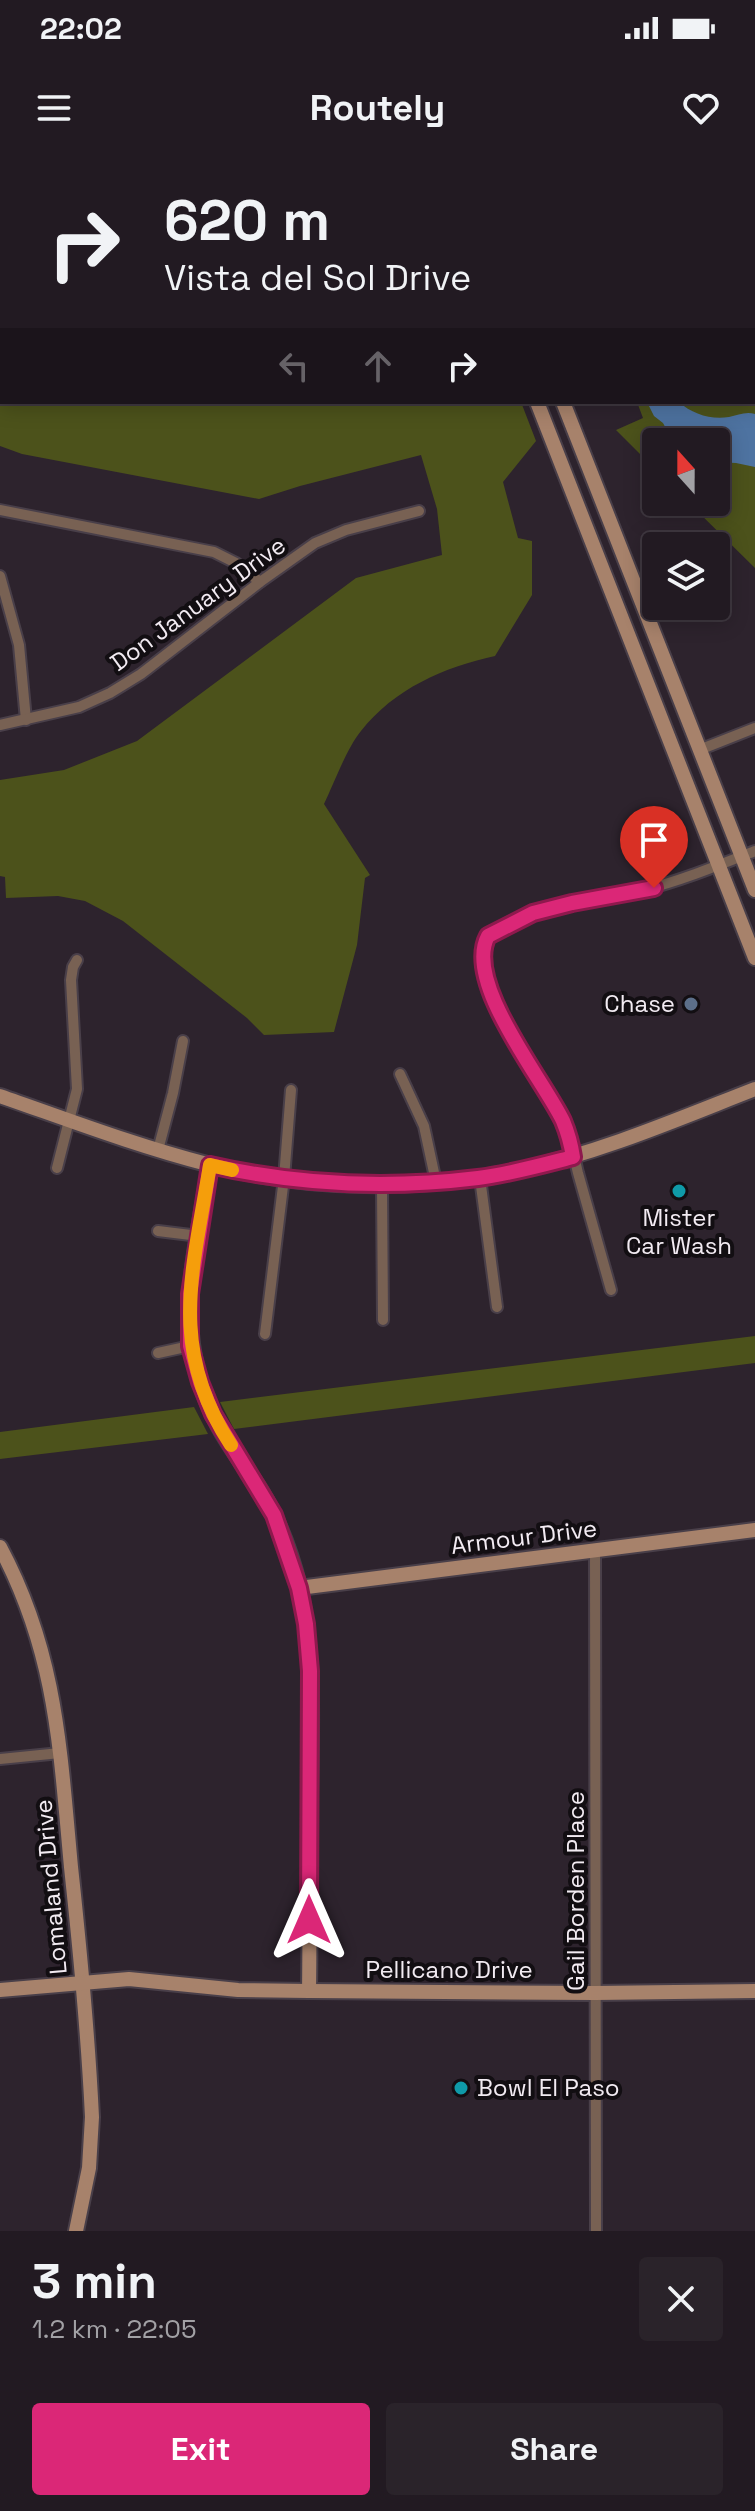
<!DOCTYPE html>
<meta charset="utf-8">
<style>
body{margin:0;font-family:"Space Grotesk",sans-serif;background:#2a232a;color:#f1f3f6;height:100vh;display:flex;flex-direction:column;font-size:30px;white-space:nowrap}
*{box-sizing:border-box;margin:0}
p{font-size:26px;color:#a2a1a5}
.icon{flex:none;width:44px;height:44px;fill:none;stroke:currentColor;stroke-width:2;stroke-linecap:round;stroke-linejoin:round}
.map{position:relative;height:2071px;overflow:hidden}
.panel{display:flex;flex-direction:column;background:#221a22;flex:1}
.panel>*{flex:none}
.hud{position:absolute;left:0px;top:0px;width:756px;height:244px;box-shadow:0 4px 20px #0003,0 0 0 2px #3f3840;background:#221a22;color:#f1f3f6;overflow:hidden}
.needle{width:52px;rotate:339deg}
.controls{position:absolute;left:642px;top:268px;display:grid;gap:16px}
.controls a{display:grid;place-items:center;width:88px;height:88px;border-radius:8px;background:#221a22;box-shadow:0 4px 20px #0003,0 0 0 2px #3f3840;font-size:40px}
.pin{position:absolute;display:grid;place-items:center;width:68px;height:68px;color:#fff;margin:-82px -34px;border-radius:50% 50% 50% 0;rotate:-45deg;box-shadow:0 0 8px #0007}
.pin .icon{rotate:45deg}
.me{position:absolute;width:88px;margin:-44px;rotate:0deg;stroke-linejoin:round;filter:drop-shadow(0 0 6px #0008)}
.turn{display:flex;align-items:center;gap:28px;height:168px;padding:0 32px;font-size:36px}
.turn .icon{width:104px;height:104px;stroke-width:2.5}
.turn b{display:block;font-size:56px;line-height:68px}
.lanes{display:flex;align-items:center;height:76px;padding:0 32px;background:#0003;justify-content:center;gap:40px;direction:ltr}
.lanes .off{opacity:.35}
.round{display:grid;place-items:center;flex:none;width:84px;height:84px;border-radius:8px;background:#2a232a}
.headline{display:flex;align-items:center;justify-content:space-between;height:136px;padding:0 32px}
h1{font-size:48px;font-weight:800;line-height:60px}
.button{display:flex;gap:16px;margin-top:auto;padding:16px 32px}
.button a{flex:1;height:92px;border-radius:8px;background:#db2777;color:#fff;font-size:32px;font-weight:800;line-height:92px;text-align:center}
.button a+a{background:#2a232a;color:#f1f3f6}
.status{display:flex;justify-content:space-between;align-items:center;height:56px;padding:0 40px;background:#221a22;direction:ltr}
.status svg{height:22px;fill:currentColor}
header{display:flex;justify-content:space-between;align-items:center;height:104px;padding:0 32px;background:#221a22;font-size:36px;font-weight:800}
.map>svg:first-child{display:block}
</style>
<div class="status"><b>22:02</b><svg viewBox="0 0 49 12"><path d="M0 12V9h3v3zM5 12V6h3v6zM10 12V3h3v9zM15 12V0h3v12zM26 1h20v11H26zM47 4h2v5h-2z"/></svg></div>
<header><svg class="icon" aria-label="menu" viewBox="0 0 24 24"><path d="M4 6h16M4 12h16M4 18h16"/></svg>Routely<svg class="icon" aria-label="heart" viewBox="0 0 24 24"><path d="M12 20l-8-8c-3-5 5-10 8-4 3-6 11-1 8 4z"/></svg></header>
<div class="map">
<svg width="755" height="2071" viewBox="0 0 755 2071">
<rect width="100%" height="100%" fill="#2d232d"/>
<!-- green -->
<g fill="#4c521b">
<path d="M0,0H324L325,2H2V242H521L536,281L503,322L518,378L532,381V435L495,496C444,507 394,529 361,571C347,588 334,623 324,644L370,715L365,718L357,785L334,872L264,875L247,858L123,761L85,741L58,736L6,738L5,717L0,716V620L64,610L137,581L356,418L442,395L437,349L421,295L300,326L259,339L22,294L0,286Z"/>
<polygon points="754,169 755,169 755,408 688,342 716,342 716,282 656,282 656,310 616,270 643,258 637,242 754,242"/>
<polygon points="755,1176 755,1203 234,1269 220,1242"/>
<polygon points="194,1247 208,1274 0,1299 0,1272"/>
</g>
<!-- water -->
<path fill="#4e73a1" d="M647,242H679C692,254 711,260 729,257C738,255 746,251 755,254V307L736,303L716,302V282H679L670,276L663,263L654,256Z"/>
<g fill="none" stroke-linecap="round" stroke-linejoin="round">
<defs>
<g id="street">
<polyline points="754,59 755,58"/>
<polyline points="754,107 755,108"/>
<polyline points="0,350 214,392 236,403 260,422"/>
<polyline points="0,416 19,485 26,560"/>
<polyline points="0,565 79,547 110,533 141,514 260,422 315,383 346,370 419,351"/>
<polyline points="699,590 755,568"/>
<polyline points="400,914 424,966 436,1022"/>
<polyline points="158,990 173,933 183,881"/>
<polyline points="57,1008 77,929 71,820 73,807 77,800"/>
<polyline points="480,1018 497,1147"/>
<polyline points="382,1025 383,1160"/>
<polyline points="158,1071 199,1076"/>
<path d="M611,1130C600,1091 589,1052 578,1013C575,1001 573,989 569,977C558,943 454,804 490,775C529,742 593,743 640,731C680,721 717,706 755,691"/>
<polyline points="265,1174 284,1018 291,930"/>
<polyline points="158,1193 190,1186"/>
<polyline points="595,1391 596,2071"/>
<polyline points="0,1599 60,1593"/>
</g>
<g id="secondary">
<polyline points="442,0 443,2"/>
<polyline points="468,0 469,2"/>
<polyline points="537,242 755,798"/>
<polyline points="563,242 755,730"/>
<path d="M0,936C69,960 137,986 207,1004C308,1030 419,1032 520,1010C602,992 678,959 755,929"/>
<path d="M210,1005C195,1100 170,1174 218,1265C230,1288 247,1309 261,1331C278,1359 291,1394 299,1426C315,1495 311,1567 310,1637C309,1702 310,1767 309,1831"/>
<path d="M0,1387C57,1494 60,1590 71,1707C80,1790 88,1874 92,1957L89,2008L76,2071"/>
<polyline points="299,1428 755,1370"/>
<polyline points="0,1830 129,1819 238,1830 309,1831 595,1833 755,1831"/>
</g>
</defs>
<!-- street casing -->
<use href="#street" stroke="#493f49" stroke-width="14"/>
<!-- secondary casing -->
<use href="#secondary" stroke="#493f49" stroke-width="18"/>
<!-- street -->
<use href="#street" stroke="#786153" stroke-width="10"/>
<!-- secondary -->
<use href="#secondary" stroke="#a7826b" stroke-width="14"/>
</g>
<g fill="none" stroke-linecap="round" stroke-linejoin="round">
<defs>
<path id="route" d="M309,1760L310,1511L306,1464L299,1428L274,1355L213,1254L200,1222L190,1186V1134L210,1005C298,1025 388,1029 478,1018C510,1014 542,1005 573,997C571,984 568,973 563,961C543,919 463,822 488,776L533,753L572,743L654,728"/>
</defs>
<!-- route casing -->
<use href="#route" stroke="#8e194d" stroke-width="20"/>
<!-- route -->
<use href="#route" stroke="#db2777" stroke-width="14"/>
<!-- slow -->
<path stroke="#f59e0b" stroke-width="14" d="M231,1285C167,1188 193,1110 210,1005L232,1010"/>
</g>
<!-- markers -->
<circle fill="#5c6f8a" stroke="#120e12" stroke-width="3" cx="691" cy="844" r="8"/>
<g fill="#0f9aa8" stroke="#120e12" stroke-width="3">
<circle cx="679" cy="1031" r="8"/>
<circle cx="461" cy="1928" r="8"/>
</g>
<g text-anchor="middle" stroke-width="8" stroke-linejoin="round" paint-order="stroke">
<!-- street labels -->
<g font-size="24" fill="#f2ebf2" stroke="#120e12">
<text transform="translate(198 444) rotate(-36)" y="8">Don January Drive</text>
<text transform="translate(524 1377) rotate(-7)" y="8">Armour Drive</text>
<text transform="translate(51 1727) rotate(-95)" y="8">Lomaland Drive</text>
<text transform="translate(576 1731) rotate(-90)" y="8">Gail Borden Place</text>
<text x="449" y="1818">Pellicano Drive</text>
</g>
<!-- poi labels -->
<g font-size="24" fill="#f2ebf2" stroke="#120e12" text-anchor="end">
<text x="675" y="852">Chase</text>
<text x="679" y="1066" text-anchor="middle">Mister<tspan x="679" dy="28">Car Wash</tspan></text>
<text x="477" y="1936" text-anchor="start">Bowl El Paso</text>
</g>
</g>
</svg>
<div class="controls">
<a><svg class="needle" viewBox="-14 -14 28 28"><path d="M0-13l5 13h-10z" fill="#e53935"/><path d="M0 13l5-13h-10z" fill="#a2a1a5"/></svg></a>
<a><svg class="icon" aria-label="layers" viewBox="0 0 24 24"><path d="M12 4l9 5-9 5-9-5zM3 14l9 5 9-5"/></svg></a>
</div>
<div class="pin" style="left:654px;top:728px;background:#d93025"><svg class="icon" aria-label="arrive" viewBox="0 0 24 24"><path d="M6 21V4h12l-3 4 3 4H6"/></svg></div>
<svg class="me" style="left:309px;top:1760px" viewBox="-20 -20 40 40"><path d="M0-17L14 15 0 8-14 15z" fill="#db2777" stroke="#fff" stroke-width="4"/></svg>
<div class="hud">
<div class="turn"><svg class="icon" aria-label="right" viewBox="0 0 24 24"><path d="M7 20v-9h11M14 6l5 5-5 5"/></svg><div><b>620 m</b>Vista del Sol Drive</div></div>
<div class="lanes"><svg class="icon off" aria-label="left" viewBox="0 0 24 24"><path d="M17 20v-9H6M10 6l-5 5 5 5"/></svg><svg class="icon off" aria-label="ahead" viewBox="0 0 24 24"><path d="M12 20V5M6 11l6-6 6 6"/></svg><svg class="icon" aria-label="right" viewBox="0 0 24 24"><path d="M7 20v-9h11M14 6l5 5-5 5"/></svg></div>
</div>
</div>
<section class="panel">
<div class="headline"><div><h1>3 min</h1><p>1.2 km · 22:05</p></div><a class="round"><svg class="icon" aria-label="close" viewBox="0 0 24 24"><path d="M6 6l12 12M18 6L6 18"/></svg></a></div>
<div class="button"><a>Exit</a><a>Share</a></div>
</section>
